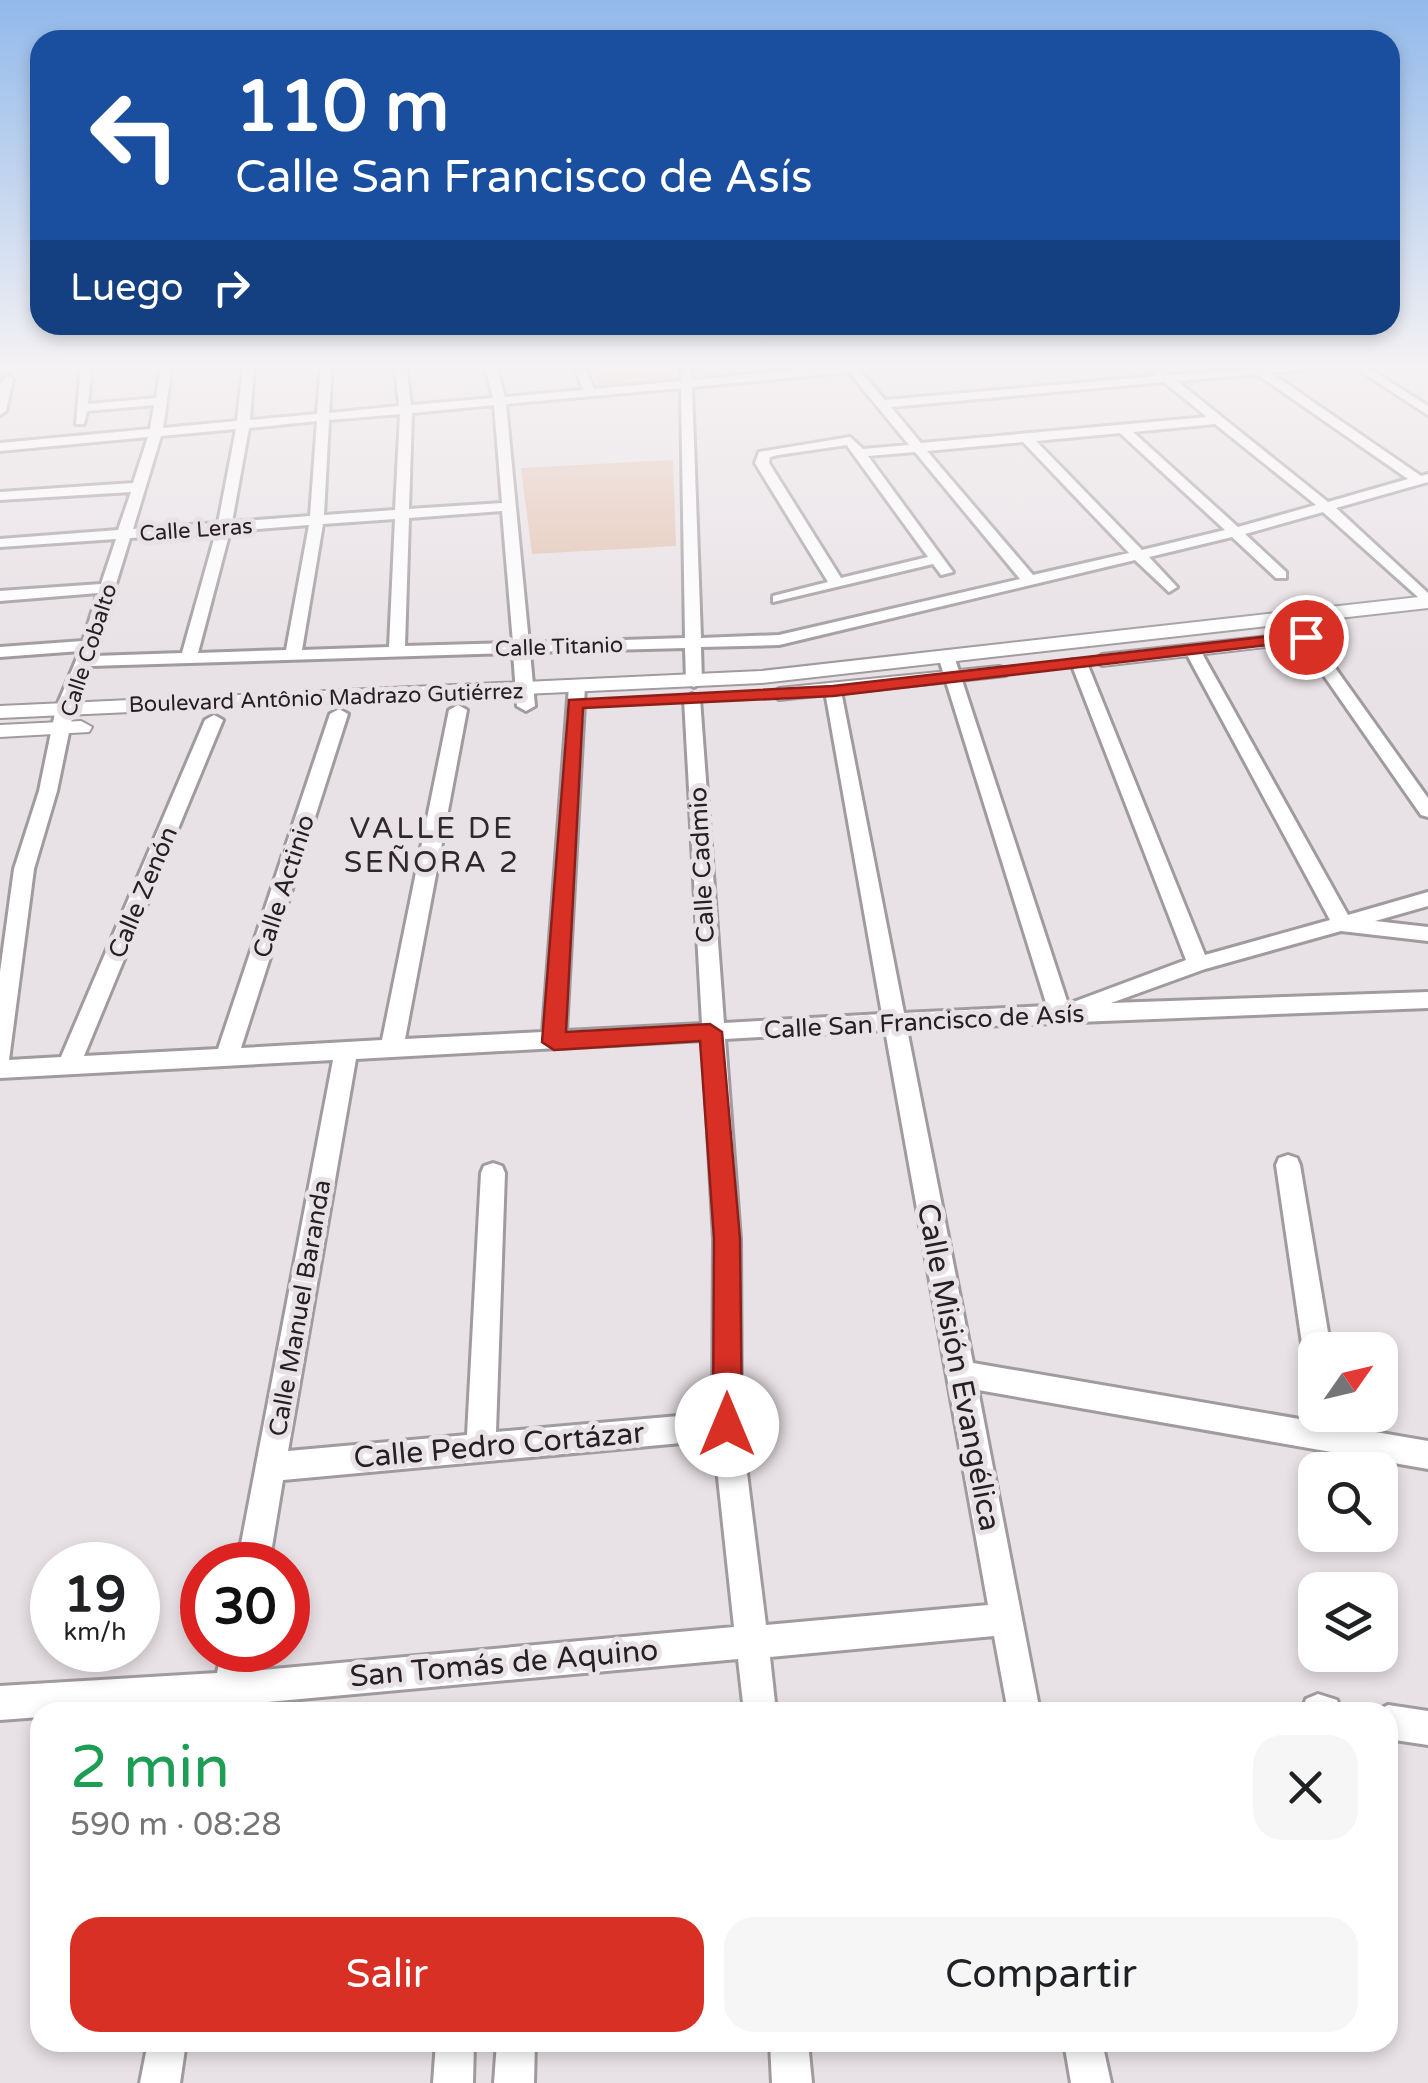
<!DOCTYPE html>
<html lang="es">
<meta charset="utf-8">
<style>
body{margin:0;font-family:"Varela Round",sans-serif;background:#f6f6f6;color:#202124;height:100vh;display:flex;flex-direction:column;font-size:38px;white-space:nowrap}
*{box-sizing:border-box;margin:0}
p{font-size:32px;color:#757577}
.icon{flex:none;width:55px;height:55px;fill:none;stroke:currentColor;stroke-width:2;stroke-linecap:round;stroke-linejoin:round}
.map{position:relative;flex:1;overflow:hidden}
.details{position:absolute;left:30px;top:1702px;width:1368px;height:350px;display:flex;flex-direction:column;background:#fff;border-radius:30px;box-shadow:0 5px 15px #0003}
.details>*{flex:none}
.top-card{position:absolute;left:30px;top:30px;width:1370px;height:305px;border-radius:30px;box-shadow:0 5px 15px #0003;background:#1a4fa0;color:#fff;overflow:hidden}
.needle{width:65px;rotate:56deg}
.controls{position:absolute;left:1298px;top:1332px;display:grid;gap:20px}
.controls a{display:grid;place-items:center;width:100px;height:100px;border-radius:20px;background:#fff;box-shadow:0 5px 15px #0003;font-size:50px}
.speed{position:absolute;left:30px;top:1542px;display:flex;gap:20px;font-size:50px;font-weight:700;text-align:center}
.speed>*{display:grid;place-content:center;width:130px;height:130px;border-radius:50%;background:#fff;box-shadow:0 5px 15px #0003;line-height:1}
.speed small{font-size:25px;font-weight:400}
.speed .limit{border:15px solid #d22;background:#fff;color:#111}
.pin{position:absolute;display:grid;place-items:center;width:85px;height:85px;color:#fff;margin:-42px;border:5px solid #fff;border-radius:50%;box-shadow:0 2px 10px #0007}
.me{position:absolute;width:110px;margin:-55px;rotate:0deg;stroke-linejoin:round;filter:drop-shadow(0 0 8px #0008)}
.turn{display:flex;align-items:center;gap:35px;height:210px;padding:0 40px;font-size:45px}
.turn .icon{width:130px;height:130px;stroke-width:2.5}
.turn b{display:block;font-size:70px;line-height:85px}
.then{display:flex;align-items:center;height:95px;padding:0 40px;background:#0003;gap:20px;font-size:38px}
.round{display:grid;place-items:center;flex:none;width:105px;height:105px;border-radius:30px;background:#f6f6f6}
.head{display:flex;align-items:center;justify-content:space-between;height:170px;padding:0 40px}
h1{font-size:60px;font-weight:600;line-height:75px;color:#1e9e55}
.action{display:flex;gap:20px;margin-top:auto;padding:20px 40px}
.action a{flex:1;height:115px;border-radius:30px;background:#d93025;color:#fff;font-size:40px;font-weight:600;line-height:115px;text-align:center}
.action a+a{background:#f6f6f6;color:#202124}
.map>svg:first-child{display:block}
</style>
<div class="map">
<svg width="1428" height="2083" viewBox="0 0 1428 2083">
<rect width="100%" height="100%" fill="#e8e1e5"/>
<!-- green -->
<g fill="#e2c1b0">
<polygon points="589,365 671,365 671,381 599,388"/>
<polygon points="673,460 676,546 532,554 521,468"/>
</g>
<g fill="none" stroke-linecap="round" stroke-linejoin="round">
<defs>
<g id="minor">
<path d="M81,365H92L88,404L156,398L161,365H172L163,428L237,421L243,365H254L250,420L317,414L321,365H332L329,413L399,406L395,365H406L411,405L493,398L485,365H496L505,397L583,390L574,365H584L594,389L681,381V365H691L692,380L844,365H893L860,371L885,400L1156,376L1144,365H1156L1169,375L1324,365L1319,368L1271,373L1421,476L1428,474V482L1336,508L1428,593V606L1323,512L1245,534L1286,572V578H1276L1232,537L1149,557L1177,587L1169,592L1135,560L779,645L701,647L702,682L694,687L686,682L685,648L530,652L535,706L526,711L517,706L513,653L90,666L74,708L57,791L34,869L9,1060L61,1057L205,720L214,715L223,720L84,1056L218,1049L330,714L339,709L348,714L241,1048L382,1040L449,710L458,705L467,710L405,1039L543,1032L569,686L577,681L585,686L566,1031L702,1024L684,699L692,694L700,699L724,1023L882,1014L825,691L833,686L841,691L904,1013L1047,1006L939,659L947,654L955,659L1068,1004L1186,960L1071,663L1073,660L1087,663L1205,955L1330,920L1185,651L1199,648L1348,915L1428,892V906L1375,921L1428,927V941L1341,931L1205,969L1111,1003L1428,992V1008L907,1029L973,1363L1428,1441V1469L978,1390L1040,1712H1008L994,1636L770,1657L776,1712H744L738,1659L245,1704L243,1712H211V1707L40,1712V1717L0,1720V1686L217,1673L222,1650H254L251,1671L734,1627L714,1440L283,1480L269,1565H237L333,1060L0,1078V972L14,869L39,791L56,708L80,651L0,657V647L83,641L98,593L0,601V591L101,584L116,539L0,547V539L118,530L131,492L0,500V492L133,483L148,437L0,451V443L150,429L154,405L87,411L84,424H76ZM849,372L909,445L863,449L850,437L759,452L755,463L828,582L773,596V602L933,564L941,575L953,572L868,456L915,452L1020,579L779,635L701,638L692,387ZM1257,374L1408,479L1328,502L1177,381ZM1164,382L1207,417L921,443L891,407ZM681,388L685,638L529,643L506,404ZM494,405L502,503L409,509L412,413ZM400,414L395,510L324,515L329,420ZM317,421L310,516L232,522L249,428ZM1215,424L1316,505L1238,527L1133,432ZM236,429L218,523L133,529L161,436ZM1120,433L1225,530L1142,550L1036,441ZM1023,442L1129,553L1033,575L927,451ZM847,445L848,447L928,557L841,578L769,463L770,457L778,455ZM502,511L513,643L405,646L409,518ZM395,519L389,647L302,650L323,524ZM309,525L286,650L198,653L230,531ZM216,532L182,653L94,656L130,538ZM885,1030L988,1605L766,1625L741,1425L740,1239L725,1039ZM703,1040L714,1239L713,1413L496,1432L505,1173L502,1166L493,1163L484,1166L481,1173L467,1435L288,1451L356,1059Z"/>
<polygon points="1351,365 1364,365 1428,406 1428,415"/>
<polygon points="7,375 13,379 6,411 0,415 0,384"/>
<polygon points="1299,634 1311,634 1428,798 1428,817 1421,815 1297,637"/>
<polygon points="1288,1155 1297,1158 1300,1165 1331,1350 1315,1350 1315,1362 1307,1359 1303,1350 1276,1165 1279,1158"/>
<polygon points="1318,1694 1337,1700 1341,1712 1302,1712 1306,1699"/>
<polygon points="1388,1705 1428,1711 1428,1745 1388,1739 1388,1712 1375,1712"/>
<polygon points="148,2042 186,2042 180,2083 140,2083"/>
<polygon points="436,2042 474,2042 473,2083 433,2083"/>
<polygon points="497,2042 535,2042 534,2083 494,2083"/>
<polygon points="770,2042 808,2042 812,2083 772,2083"/>
<polygon points="1064,2042 1102,2042 1111,2083 1071,2083"/>
</g>
<g id="tertiary">
<polygon points="1428,596 1428,608 761,683 0,718 0,706 761,671"/>
<polygon points="1268,636 1275,638 1275,646 1102,666 1092,660 1102,654"/>
<polygon points="999,666 1006,668 1006,676 779,700 769,694 779,688"/>
<polygon points="81,721 92,727 89,732 0,737 0,725"/>
</g>
</defs>
<!-- minor casing -->
<use href="#minor" stroke="#a19a9f" stroke-width="6"/>
<!-- tertiary casing -->
<use href="#tertiary" stroke="#a19a9f" stroke-width="4"/>
<!-- minor -->
<use href="#minor" fill="#fff" fill-rule="evenodd"/>
<!-- tertiary -->
<use href="#tertiary" fill="#fff" fill-rule="evenodd"/>
</g>
<!-- sky -->
<linearGradient id="sky" x2="0" y2="1"><stop stop-color="#92b9ea"/><stop offset="0.56" stop-color="#f5f2f3"/><stop offset="1" stop-color="#f5f2f3" stop-opacity="0"/></linearGradient>
<rect width="1428" height="656" fill="url(#sky)"/>
<!-- route -->
<polygon fill="#d93025" stroke="#8d1f18" stroke-width="2.5" points="1306,632 1311,633 1311,640 833,696 583,708 566,1032 710,1024 722,1032 740,1239 742,1425 738,1435 727,1439 717,1435 713,1425 714,1239 700,1041 554,1050 542,1042 569,700 833,686"/>
<g text-anchor="middle" stroke-width="10" stroke-linejoin="round" paint-order="stroke">
<!-- far-street labels -->
<g font-size="22" fill="#242123" stroke="#e8e1e5">
<text transform="translate(196 529) rotate(-4)" y="8">Calle Leras</text>
<text transform="translate(559 646) rotate(-2)" y="8">Calle Titanio</text>
<text transform="translate(88 650) rotate(-72)" y="8">Calle Cobalto</text>
<text transform="translate(326 697) rotate(-2)" y="8">Boulevard Antônio Madrazo Gutiérrez</text>
</g>
<!-- street labels -->
<g font-size="25" fill="#242123" stroke="#e8e1e5">
<text transform="translate(701 865) rotate(-93)" y="9">Calle Cadmio</text>
<text transform="translate(283 886) rotate(-72)" y="9">Calle Actinio</text>
<text transform="translate(142 892) rotate(-67)" y="9">Calle Zenón</text>
<text transform="translate(924 1021) rotate(-3)" y="9">Calle San Francisco de Asís</text>
<text transform="translate(299 1308) rotate(-80)" y="9">Calle Manuel Baranda</text>
</g>
<!-- quarter labels -->
<g font-size="30" letter-spacing="2.5" fill="#2f292c" stroke="#e8e1e5">
<text x="432" y="838">VALLE DE<tspan x="432" dy="34">SEÑORA 2</tspan></text>
</g>
<!-- near-street labels -->
<g font-size="30" fill="#242123" stroke="#e8e1e5">
<text transform="translate(959 1367) rotate(79)" y="10">Calle Misión Evangélica</text>
<text transform="translate(499 1445) rotate(-5)" y="10">Calle Pedro Cortázar</text>
<text transform="translate(504 1663) rotate(-5)" y="10">San Tomás de Aquino</text>
</g>
</g>
</svg>
<div class="controls">
<a><svg class="needle" viewBox="-14 -14 28 28"><path d="M0-13l5 13h-10z" fill="#e53935"/><path d="M0 13l5-13h-10z" fill="#757577"/></svg></a>
<a><svg class="icon" aria-label="search" viewBox="0 0 24 24"><circle cx="10" cy="10" r="6"/><path d="M15 15l6 6"/></svg></a>
<a><svg class="icon" aria-label="layers" viewBox="0 0 24 24"><path d="M12 4l9 5-9 5-9-5zM3 14l9 5 9-5"/></svg></a>
</div>
<div class="speed"><div>19<small>km/h</small></div><div class="limit">30</div></div>
<div class="pin" style="left:1306px;top:637px;background:#d93025"><svg class="icon" aria-label="arrive" viewBox="0 0 24 24"><path d="M6 21V4h12l-3 4 3 4H6"/></svg></div>
<svg class="me" style="left:727px;top:1425px" viewBox="-20 -20 40 40"><circle r="19" fill="#fff"/><path d="M0-13L10 11 0 6-10 11z" fill="#d93025"/></svg>
<div class="top-card">
<div class="turn"><svg class="icon" aria-label="left" viewBox="0 0 24 24"><path d="M17 20v-9H6M10 6l-5 5 5 5"/></svg><div><b>110 m</b>Calle San Francisco de Asís</div></div>
<div class="then">Luego<svg class="icon" aria-label="right" viewBox="0 0 24 24"><path d="M7 20v-9h11M14 6l5 5-5 5"/></svg></div>
</div>
<section class="details">
<div class="head"><div><h1>2 min</h1><p>590 m · 08:28</p></div><a class="round"><svg class="icon" aria-label="close" viewBox="0 0 24 24"><path d="M6 6l12 12M18 6L6 18"/></svg></a></div>
<div class="action"><a>Salir</a><a>Compartir</a></div>
</section>
</div>
